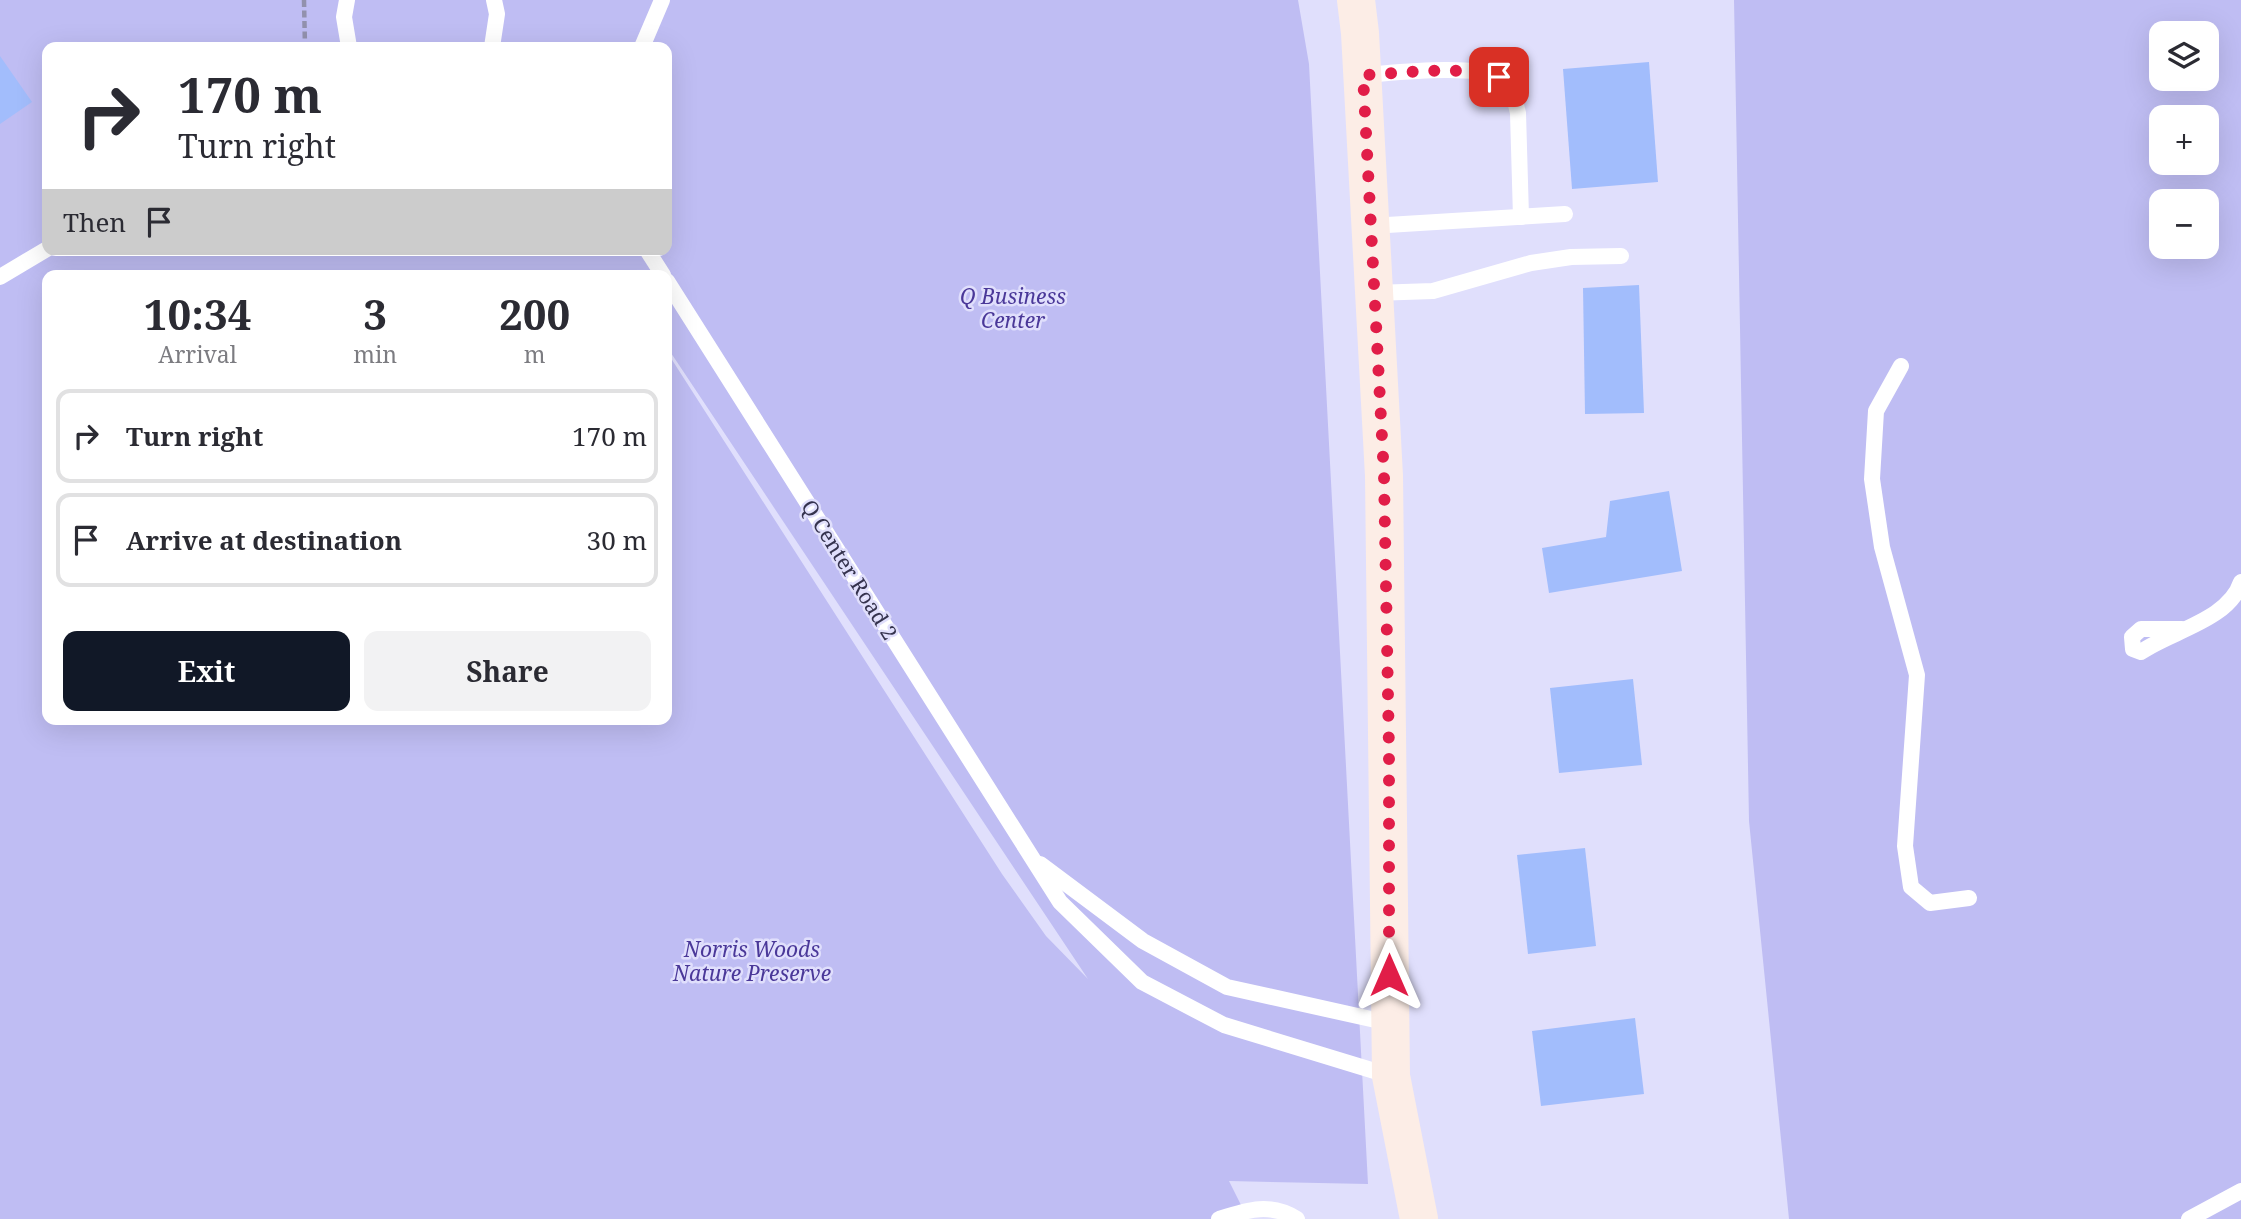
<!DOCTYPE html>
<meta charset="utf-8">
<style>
body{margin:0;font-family:"Noto Serif",serif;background:#f2f2f3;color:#2b2b33;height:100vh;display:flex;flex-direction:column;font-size:26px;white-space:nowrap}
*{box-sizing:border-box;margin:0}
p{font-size:23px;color:#7c7c81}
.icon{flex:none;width:38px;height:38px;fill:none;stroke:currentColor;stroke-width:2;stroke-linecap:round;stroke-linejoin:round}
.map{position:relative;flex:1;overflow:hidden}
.details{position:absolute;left:42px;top:270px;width:630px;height:455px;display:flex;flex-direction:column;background:#fff;border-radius:14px;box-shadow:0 7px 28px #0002}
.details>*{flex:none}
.guide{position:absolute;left:42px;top:42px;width:630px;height:214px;border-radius:14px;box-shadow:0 7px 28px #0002;background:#fff;color:#2b2b33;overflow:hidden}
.controls{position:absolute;left:2149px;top:21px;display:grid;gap:14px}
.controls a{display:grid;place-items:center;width:70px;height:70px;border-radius:14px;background:#fff;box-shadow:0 7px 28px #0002;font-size:35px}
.pin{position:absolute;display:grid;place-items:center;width:60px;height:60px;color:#fff;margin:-30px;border-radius:14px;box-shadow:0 4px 10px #0006}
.me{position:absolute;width:77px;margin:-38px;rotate:0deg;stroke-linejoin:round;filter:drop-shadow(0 0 5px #0008)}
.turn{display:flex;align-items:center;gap:24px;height:147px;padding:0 21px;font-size:32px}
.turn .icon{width:91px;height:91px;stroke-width:2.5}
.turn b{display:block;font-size:49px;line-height:60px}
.then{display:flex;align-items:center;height:66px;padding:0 21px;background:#0003;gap:14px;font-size:26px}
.eta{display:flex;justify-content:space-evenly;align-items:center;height:119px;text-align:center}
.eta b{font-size:42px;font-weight:700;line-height:49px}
.button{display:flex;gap:14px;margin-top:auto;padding:14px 21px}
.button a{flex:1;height:80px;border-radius:14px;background:#111827;color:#fff;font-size:28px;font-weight:700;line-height:80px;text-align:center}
.button a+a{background:#f2f2f3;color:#2b2b33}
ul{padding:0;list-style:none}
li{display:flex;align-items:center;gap:21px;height:94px;margin:0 14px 10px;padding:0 7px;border:4px solid #e1e1e2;border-radius:14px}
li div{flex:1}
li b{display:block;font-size:26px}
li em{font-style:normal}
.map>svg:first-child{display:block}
</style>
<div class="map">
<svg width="2241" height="1219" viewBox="0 0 2241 1219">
<rect width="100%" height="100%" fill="#e0dffc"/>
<!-- green -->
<g fill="#bfbdf3" fill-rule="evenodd">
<path d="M0,0H1298L1309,64L1368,1184L1229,1181L1248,1219H0ZM47,47H667V250H47ZM47,275H667V347L1088,979L1046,936L1002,874L667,352V719H47Z"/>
<path d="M1734,0H2241V1219H1789L1749,821ZM2161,33H2207V79H2161ZM2161,117H2207V163H2161ZM2161,201H2207V247H2161Z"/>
</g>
<!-- building -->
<g fill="#a2bdfc">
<polygon points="0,56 32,102 0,124"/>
<polygon points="1649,62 1658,182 1572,189 1563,69"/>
<polygon points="1639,285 1644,413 1585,414 1583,288"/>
<polygon points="1669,491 1682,571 1549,593 1542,548 1606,537 1610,501"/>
<polygon points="1633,679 1642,765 1559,773 1550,688"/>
<polygon points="1585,848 1596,946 1528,954 1517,855"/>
<polygon points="1635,1018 1644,1094 1541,1106 1532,1031"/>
</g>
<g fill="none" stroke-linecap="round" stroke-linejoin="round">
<!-- path -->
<polyline stroke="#9291ad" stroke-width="4.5" stroke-dasharray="7 3.5" stroke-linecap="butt" points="304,0 305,47"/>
<!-- lane -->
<g stroke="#fff" stroke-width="16">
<polyline points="347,0 344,17 349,47"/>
<polyline points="492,47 497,14 494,0"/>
<polyline points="642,47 662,0"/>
<path d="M1363,75C1394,73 1472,64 1498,77C1511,84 1515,100 1518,113L1521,217"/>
<polyline points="1371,226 1565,214"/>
<polyline points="647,250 663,275"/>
<polyline points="0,277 47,249"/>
<polyline points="667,281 1060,902 1142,982 1224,1025 1391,1076"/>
<polyline points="1374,293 1433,291 1531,263 1571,257 1621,256"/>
<polyline points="1901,366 1876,411 1872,479 1882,547 1917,675 1905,846 1911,887 1930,903 1969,898"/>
<path d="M2182,629H2141L2132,637L2133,649L2141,652C2171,631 2229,620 2241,582"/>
<polyline points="1040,864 1143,941 1227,987 1389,1023"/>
<path d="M1219,1219C1247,1210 1270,1202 1297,1219"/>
<polyline points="2189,1219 2241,1191"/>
</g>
<!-- secondary -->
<polyline stroke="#fcede6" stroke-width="38" points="1356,0 1360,33 1384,476 1391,1076 1419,1219"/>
</g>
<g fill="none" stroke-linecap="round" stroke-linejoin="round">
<!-- route -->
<path stroke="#e11d48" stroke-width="12" stroke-dasharray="0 21.6" d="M1389,975V751L1384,476L1363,75C1407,73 1456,65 1499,77"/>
</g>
<g text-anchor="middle" stroke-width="5" stroke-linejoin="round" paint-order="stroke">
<!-- park labels -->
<g font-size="21" font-style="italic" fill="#4a3899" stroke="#e0dffc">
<text x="1013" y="304">Q Business<tspan x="1013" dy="24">Center</tspan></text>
<text x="752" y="957">Norris Woods<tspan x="752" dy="24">Nature Preserve</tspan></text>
</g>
<!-- street labels -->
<g font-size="21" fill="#35334e" stroke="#e0dffc">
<text transform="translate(849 570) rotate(58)" y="7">Q Center Road 2</text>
</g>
</g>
</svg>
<div class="controls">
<a><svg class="icon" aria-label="layers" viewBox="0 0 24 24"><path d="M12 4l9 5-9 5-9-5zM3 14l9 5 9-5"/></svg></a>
<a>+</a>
<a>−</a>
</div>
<div class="pin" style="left:1499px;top:77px;background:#d93025"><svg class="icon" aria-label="arrive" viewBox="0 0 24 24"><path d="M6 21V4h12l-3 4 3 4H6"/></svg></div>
<svg class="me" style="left:1389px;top:975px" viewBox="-20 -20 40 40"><path d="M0-17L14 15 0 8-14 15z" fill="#e11d48" stroke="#fff" stroke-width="4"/></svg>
<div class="guide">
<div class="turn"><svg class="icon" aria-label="right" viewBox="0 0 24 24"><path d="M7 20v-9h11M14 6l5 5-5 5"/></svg><div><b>170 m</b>Turn right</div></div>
<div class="then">Then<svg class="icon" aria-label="arrive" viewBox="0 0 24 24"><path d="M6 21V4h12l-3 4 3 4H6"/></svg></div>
</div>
<section class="details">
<div class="eta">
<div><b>10:34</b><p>Arrival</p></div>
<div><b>3</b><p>min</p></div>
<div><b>200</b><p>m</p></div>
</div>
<ul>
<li><svg class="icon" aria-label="right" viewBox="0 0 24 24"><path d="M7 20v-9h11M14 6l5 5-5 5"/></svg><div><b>Turn right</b></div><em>170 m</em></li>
<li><svg class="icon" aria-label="arrive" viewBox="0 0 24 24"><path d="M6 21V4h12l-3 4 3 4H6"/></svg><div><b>Arrive at destination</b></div><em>30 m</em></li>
</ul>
<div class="button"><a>Exit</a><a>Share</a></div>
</section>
</div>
